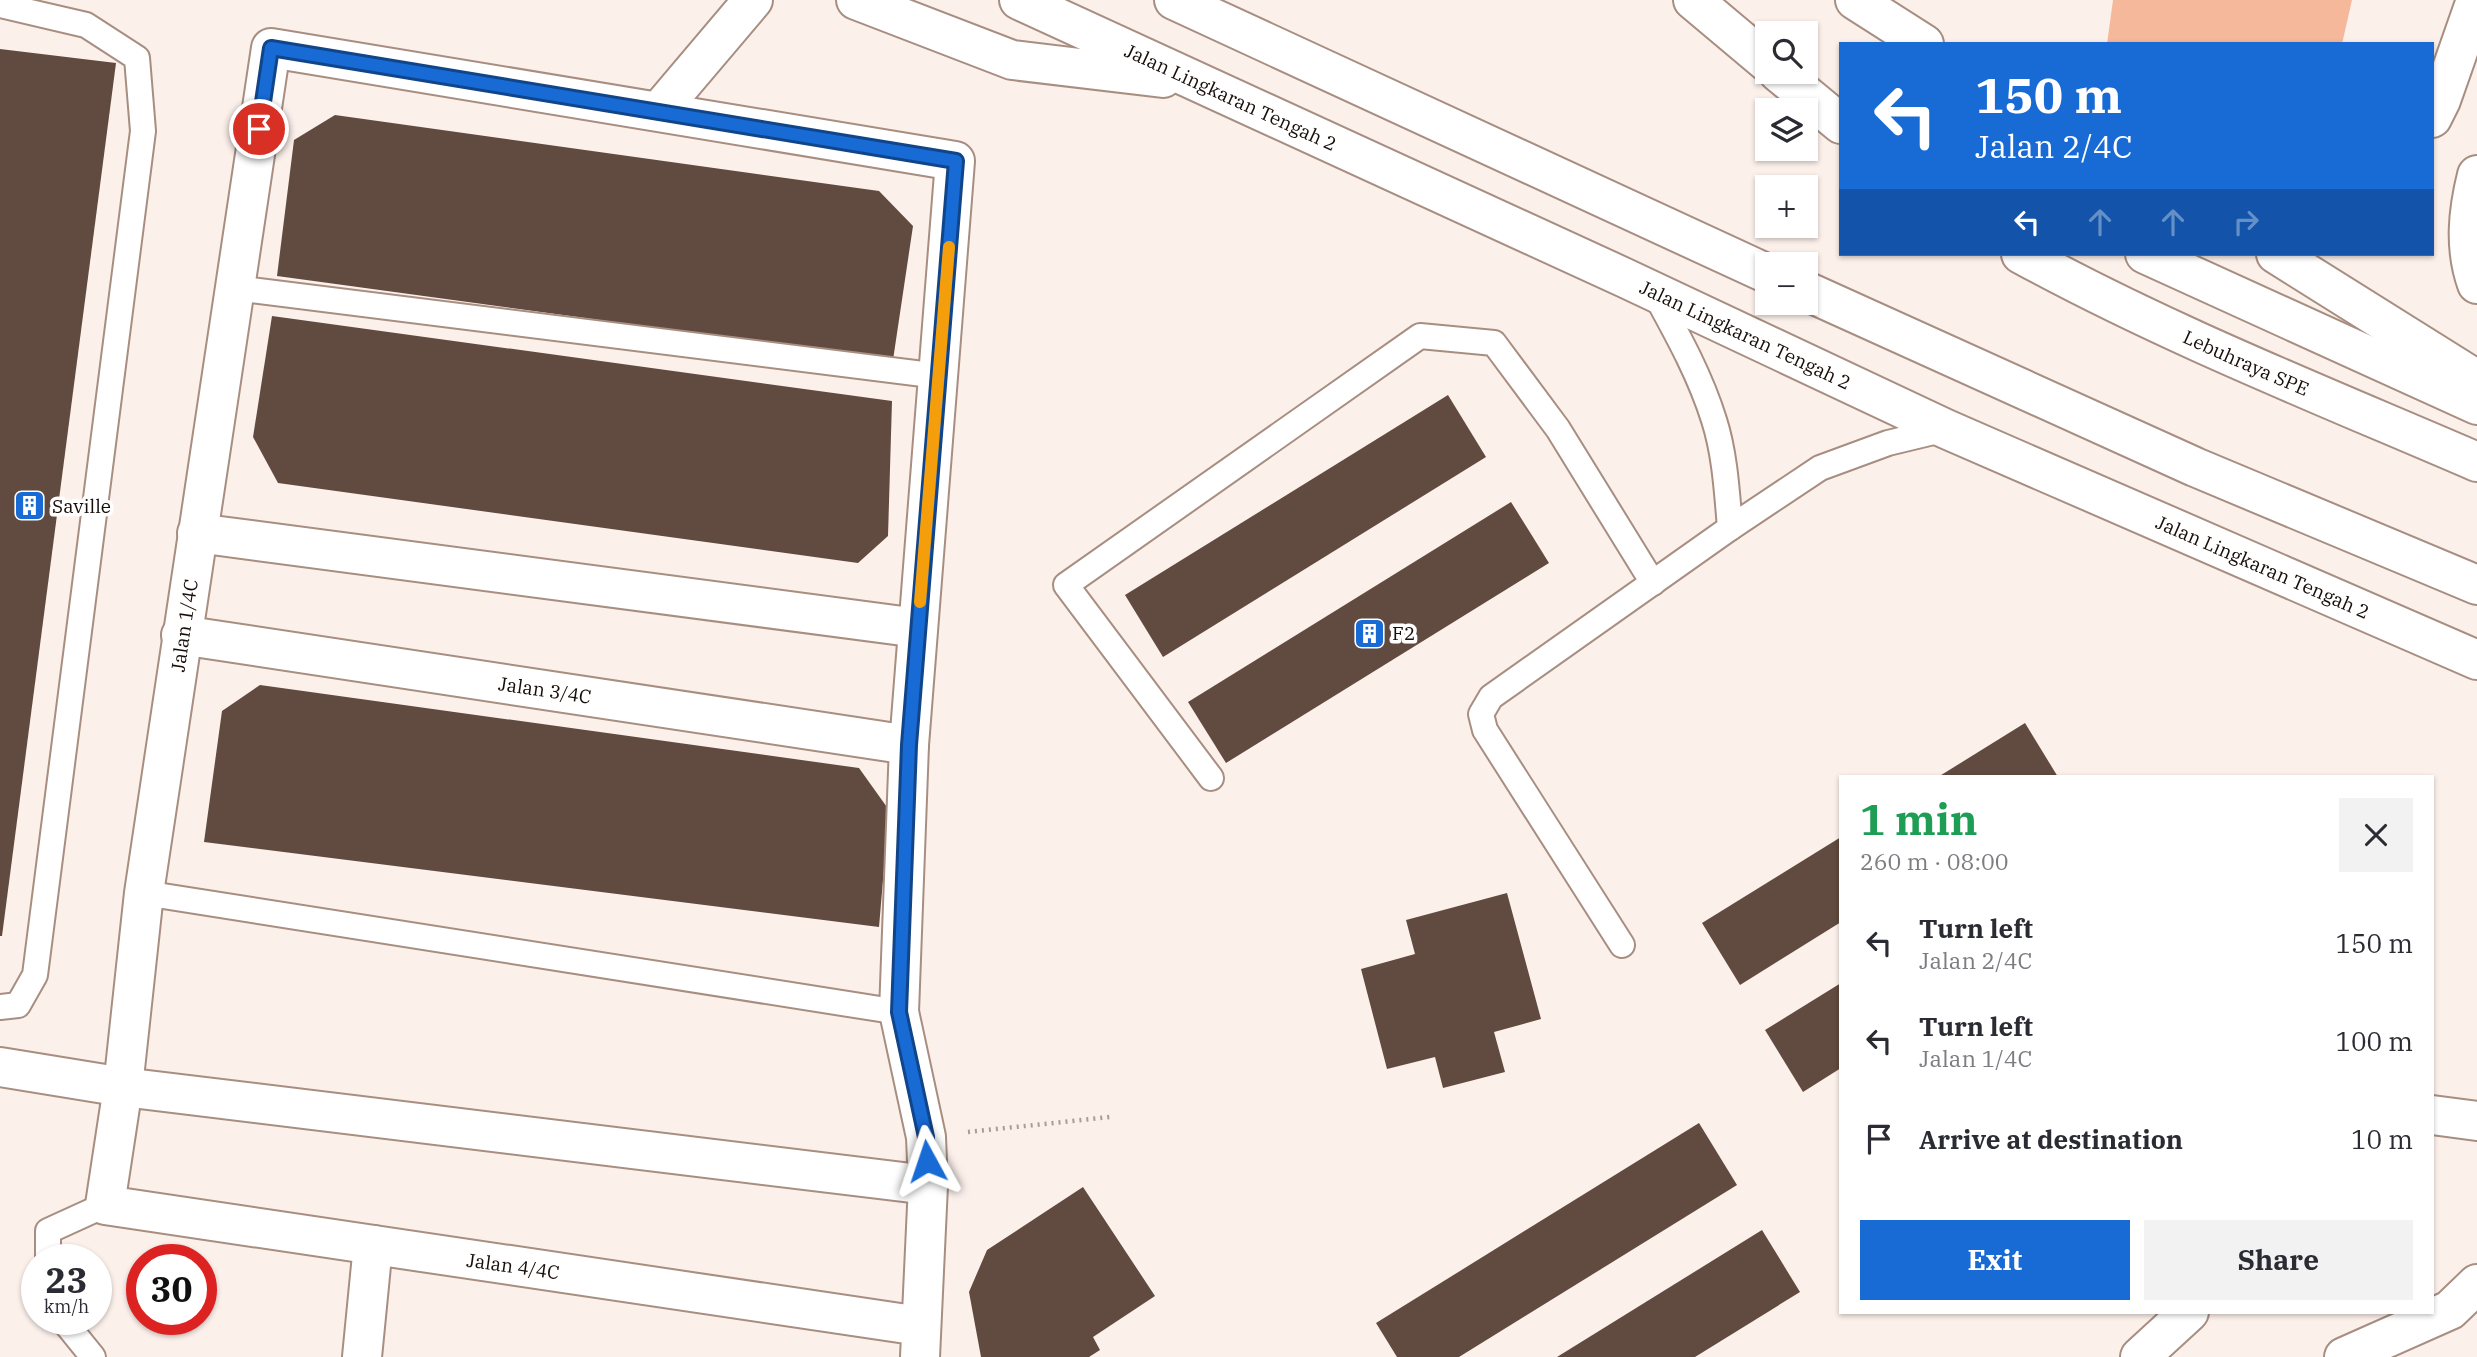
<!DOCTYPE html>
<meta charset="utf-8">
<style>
body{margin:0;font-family:"IBM Plex Serif",serif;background:#f2f2f3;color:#2b2b33;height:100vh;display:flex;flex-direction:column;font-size:26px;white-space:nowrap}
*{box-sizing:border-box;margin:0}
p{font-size:23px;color:#7c7c81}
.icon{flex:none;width:38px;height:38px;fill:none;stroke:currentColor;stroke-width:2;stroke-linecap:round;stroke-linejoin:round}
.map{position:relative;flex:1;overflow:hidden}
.drawer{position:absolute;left:1839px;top:775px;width:595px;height:539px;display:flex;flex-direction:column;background:#fff;border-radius:0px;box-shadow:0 2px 5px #0004}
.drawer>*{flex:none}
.hud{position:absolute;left:1839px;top:42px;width:595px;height:214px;border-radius:0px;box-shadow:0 2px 5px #0004;background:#186ad5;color:#fff;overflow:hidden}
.controls{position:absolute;left:1755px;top:21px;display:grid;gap:14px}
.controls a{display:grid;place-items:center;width:63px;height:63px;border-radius:0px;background:#fff;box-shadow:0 2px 5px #0004;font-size:35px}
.speed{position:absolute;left:21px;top:1244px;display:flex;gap:14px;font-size:35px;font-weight:700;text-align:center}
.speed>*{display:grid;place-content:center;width:91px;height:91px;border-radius:50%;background:#fff;box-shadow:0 2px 5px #0004;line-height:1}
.speed small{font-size:18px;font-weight:400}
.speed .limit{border:10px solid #d22;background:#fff;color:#111}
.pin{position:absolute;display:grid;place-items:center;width:60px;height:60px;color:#fff;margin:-30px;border:4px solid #fff;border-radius:50%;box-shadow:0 2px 7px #0007}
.me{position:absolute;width:77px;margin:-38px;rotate:355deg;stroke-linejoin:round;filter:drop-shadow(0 0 5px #0008)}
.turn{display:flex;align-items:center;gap:24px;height:147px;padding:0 21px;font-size:32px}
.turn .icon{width:91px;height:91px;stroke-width:2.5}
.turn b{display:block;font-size:49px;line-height:60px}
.lanes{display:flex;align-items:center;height:66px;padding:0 21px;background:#0003;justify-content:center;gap:35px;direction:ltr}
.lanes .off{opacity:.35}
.round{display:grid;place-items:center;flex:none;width:74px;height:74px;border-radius:0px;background:#f2f2f3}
.head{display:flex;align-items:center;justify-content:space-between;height:119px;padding:0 21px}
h1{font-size:42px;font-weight:700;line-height:52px;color:#1e9e55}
.action{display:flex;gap:14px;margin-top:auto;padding:14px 21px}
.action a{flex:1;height:80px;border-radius:0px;background:#186ad5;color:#fff;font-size:28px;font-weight:700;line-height:80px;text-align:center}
.action a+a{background:#f2f2f3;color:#2b2b33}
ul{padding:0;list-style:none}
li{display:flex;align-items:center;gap:21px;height:98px;padding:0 21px}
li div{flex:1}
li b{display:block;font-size:26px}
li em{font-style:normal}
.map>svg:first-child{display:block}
</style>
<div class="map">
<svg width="2477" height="1357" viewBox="0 0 2477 1357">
<rect width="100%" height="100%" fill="#fcf0eb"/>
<!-- green -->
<polygon fill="#f6b89a" points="2113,0 2352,0 2342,44 2107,44"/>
<!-- building -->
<g fill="#614a3f">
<polygon points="0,49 116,63 2,936 0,936"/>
<polygon points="335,115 879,191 913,226 893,360 277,276 294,140"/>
<polygon points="272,316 892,401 888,536 858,563 278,483 253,437"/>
<polygon points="1448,395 1486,457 1163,657 1125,595"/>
<polygon points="1511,502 1549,563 1226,763 1188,702"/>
<polygon points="260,685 859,768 889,810 879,927 204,842 222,711"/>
<polygon points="2025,723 2058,777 1938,777"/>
<polygon points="1841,837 1841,922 1740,985 1702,923"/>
<polygon points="1507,893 1541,1019 1494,1032 1505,1072 1443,1088 1435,1057 1387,1069 1361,969 1415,954 1406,920"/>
<polygon points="1841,983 1841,1068 1803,1092 1765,1030"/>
<polygon points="1699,1123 1737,1185 1459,1357 1397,1357 1376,1323"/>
<polygon points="1083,1187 1155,1296 1093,1337 1100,1350 1089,1357 981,1357 969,1292 987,1250"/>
<polygon points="1762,1230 1800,1292 1695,1357 1557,1357"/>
</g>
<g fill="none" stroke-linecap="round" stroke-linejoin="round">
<defs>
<g id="lane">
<polyline points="0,5 86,25 137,58 143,131 35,975 18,1005 0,1007"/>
<polyline points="235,288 939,376"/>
<path d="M1654,292C1677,334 1700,375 1714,420C1725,454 1727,493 1730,528"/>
<polyline points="1211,778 1066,585 1420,336 1494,343 1558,429 1653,583"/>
<polyline points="144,893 899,1012"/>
<polyline points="1622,945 1485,730 1481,714 1491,697 1730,528 1820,468 1888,443 1946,429"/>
<polyline points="48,1260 48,1231 105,1205"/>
<polyline points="63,1320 93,1357"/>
</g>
<g id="street">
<polyline points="659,111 753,0"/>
<polyline points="197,533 918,628"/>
<path id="s1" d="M181,635L909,745"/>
<polyline points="0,1067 123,1087 928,1185"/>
<polyline points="2432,1115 2477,1121"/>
<path id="s2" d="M920,1326L105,1205L123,1087L144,893L271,48L955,161L909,745L899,1012L926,1137L928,1185L920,1357"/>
<polyline points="362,1357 373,1245"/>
<polyline points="2140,1357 2189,1312"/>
<polyline points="2344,1357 2450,1310 2477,1284"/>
</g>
<g id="highway">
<polyline points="856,0 1012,60 1163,78"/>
<path id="s3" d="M1019,0L1625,278L1946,429L2477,660"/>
<polyline points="1174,0 1768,274"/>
<polyline points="1693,0 1768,63"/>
<polyline points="1855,0 1924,44"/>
<polyline points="1778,72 1841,124"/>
<polyline points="2432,118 2441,100 2476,0"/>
<path d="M2477,175C2468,211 2464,248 2477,284"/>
<path id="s4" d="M2021,254C2167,334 2324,396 2477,462"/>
<polyline points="2145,254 2477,405"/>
<polyline points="2276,254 2477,380"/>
<polyline points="1806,291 2195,467 2477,585"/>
</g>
</defs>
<!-- lane casing -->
<use href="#lane" stroke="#a78e81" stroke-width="28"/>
<!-- street casing -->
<use href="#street" stroke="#a78e81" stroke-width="42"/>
<!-- highway casing -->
<use href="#highway" stroke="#a78e81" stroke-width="42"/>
<!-- path -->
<polyline stroke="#a79c97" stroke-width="4.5" stroke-dasharray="2 5" stroke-linecap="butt" points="968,1132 1110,1117"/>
<!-- lane -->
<use href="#lane" stroke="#fff" stroke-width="24"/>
<!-- street -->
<use href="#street" stroke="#fff" stroke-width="38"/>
<!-- highway -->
<use href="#highway" stroke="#fff" stroke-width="38"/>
</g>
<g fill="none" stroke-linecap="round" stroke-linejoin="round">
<defs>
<polyline id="route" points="259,129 271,48 956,161 909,745 899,1012 926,1137 927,1161"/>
</defs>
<!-- route casing -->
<use href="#route" stroke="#10458a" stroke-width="18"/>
<!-- route -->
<use href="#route" stroke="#186ad5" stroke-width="12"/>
<!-- slow -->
<polyline stroke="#f59e0b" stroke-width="12" points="920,602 949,247"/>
</g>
<!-- icons -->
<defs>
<symbol id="building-square" viewBox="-11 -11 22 22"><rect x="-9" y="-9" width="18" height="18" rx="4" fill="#186ad5" stroke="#fff"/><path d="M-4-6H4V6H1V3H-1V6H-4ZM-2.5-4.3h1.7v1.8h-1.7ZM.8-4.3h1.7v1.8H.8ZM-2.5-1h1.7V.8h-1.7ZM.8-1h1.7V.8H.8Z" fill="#fff"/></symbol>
</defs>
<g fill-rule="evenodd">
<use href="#building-square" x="12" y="488" width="35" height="35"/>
<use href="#building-square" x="1352" y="616" width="35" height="35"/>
</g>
<g text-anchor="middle" stroke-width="7" stroke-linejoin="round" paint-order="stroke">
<!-- street labels -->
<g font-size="19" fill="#170d09" stroke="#fff">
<text dy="7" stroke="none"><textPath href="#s3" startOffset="233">Jalan Lingkaran Tengah 2</textPath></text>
<text dy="7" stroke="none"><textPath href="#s3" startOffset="800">Jalan Lingkaran Tengah 2</textPath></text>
<text dy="7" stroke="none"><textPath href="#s4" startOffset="250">Lebuhraya SPE</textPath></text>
<text dy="7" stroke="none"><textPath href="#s3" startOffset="1367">Jalan Lingkaran Tengah 2</textPath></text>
<text dy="7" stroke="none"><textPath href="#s2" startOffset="1409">Jalan 1/4C</textPath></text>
<text dy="7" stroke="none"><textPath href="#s1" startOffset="368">Jalan 3/4C</textPath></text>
<text transform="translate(513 1266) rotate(8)" y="7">Jalan 4/4C</text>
</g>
<!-- poi labels -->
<g font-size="19" fill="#170d09" stroke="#fff" text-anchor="start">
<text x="52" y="513">Saville</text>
<text x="1392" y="640">F2</text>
</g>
</g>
</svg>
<div class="controls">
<a><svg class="icon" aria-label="search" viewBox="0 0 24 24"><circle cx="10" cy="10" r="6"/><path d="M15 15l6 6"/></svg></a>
<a><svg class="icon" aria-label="layers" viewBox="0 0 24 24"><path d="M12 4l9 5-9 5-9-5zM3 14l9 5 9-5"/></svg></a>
<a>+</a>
<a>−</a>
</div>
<div class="speed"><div>23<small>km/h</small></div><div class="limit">30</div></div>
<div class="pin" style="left:259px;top:129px;background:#d93025"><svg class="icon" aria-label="arrive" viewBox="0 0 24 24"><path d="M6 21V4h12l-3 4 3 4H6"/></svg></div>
<svg class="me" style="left:927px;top:1161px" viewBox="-20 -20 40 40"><path d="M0-17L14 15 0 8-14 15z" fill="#186ad5" stroke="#fff" stroke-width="4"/></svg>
<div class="hud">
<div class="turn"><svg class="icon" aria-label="left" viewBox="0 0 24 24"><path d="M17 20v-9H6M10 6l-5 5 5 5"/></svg><div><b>150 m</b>Jalan 2/4C</div></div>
<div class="lanes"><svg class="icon" aria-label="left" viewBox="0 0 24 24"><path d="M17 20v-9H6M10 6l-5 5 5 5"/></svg><svg class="icon off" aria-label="ahead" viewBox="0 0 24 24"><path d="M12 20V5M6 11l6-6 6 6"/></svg><svg class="icon off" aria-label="ahead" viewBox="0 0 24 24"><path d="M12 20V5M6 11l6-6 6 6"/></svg><svg class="icon off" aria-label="right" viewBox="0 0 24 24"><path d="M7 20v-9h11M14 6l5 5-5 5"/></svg></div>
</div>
<section class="drawer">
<div class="head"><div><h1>1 min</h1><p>260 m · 08:00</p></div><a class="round"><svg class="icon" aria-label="close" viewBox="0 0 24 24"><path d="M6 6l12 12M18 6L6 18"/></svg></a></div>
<ul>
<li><svg class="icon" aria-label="left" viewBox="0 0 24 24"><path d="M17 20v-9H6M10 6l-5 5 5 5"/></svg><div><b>Turn left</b><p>Jalan 2/4C</p></div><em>150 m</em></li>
<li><svg class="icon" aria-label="left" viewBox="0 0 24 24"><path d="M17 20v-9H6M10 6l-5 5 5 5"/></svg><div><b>Turn left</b><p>Jalan 1/4C</p></div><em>100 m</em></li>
<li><svg class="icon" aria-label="arrive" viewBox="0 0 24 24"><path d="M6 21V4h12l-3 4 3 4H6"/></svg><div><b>Arrive at destination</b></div><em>10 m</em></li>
</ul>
<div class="action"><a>Exit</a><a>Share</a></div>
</section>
</div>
